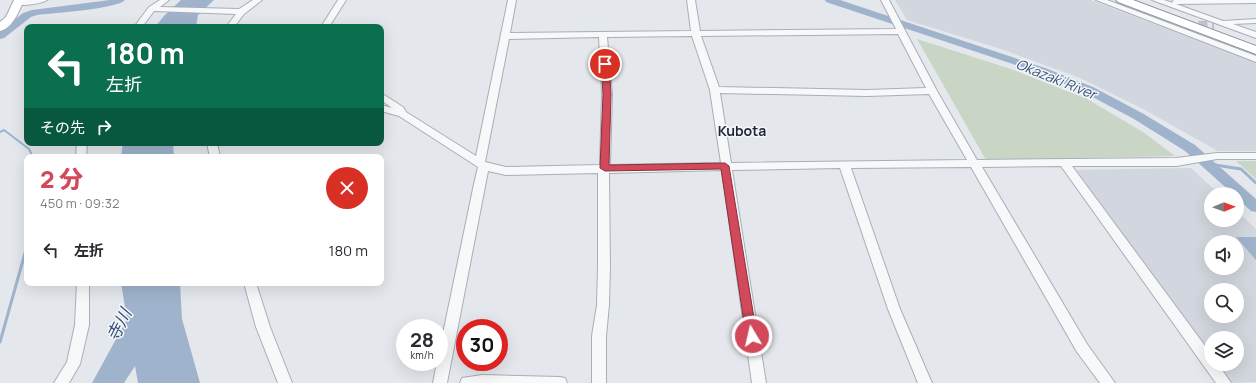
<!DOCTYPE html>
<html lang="ja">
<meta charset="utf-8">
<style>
body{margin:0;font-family:Manrope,"Noto Sans JP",sans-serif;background:#f7f7f7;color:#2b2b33;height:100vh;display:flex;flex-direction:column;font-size:15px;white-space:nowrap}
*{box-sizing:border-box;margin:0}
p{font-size:13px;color:#7c7c81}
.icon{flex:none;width:22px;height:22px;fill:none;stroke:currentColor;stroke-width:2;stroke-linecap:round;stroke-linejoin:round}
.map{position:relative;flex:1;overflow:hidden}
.drawer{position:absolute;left:24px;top:154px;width:360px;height:132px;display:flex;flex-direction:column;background:#fff;border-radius:8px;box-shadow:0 4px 16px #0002}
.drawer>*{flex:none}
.guide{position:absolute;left:24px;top:24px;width:360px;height:122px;border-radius:8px;box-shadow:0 4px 16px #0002;background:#0b6e4f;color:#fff;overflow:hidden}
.needle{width:26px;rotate:89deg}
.controls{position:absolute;left:1204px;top:187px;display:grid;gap:8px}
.controls a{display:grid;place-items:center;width:40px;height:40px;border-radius:50%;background:#fff;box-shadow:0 4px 16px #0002;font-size:20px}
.speed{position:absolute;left:396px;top:319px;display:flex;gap:8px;font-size:20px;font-weight:700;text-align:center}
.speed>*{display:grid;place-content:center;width:52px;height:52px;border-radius:50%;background:#fff;box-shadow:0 4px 16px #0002;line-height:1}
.speed small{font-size:10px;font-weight:400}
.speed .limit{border:6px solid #d22;background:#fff;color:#111}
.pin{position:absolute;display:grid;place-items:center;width:34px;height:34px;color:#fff;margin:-17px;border:2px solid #fff;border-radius:50%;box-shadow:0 1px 4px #0007}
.me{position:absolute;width:44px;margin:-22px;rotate:351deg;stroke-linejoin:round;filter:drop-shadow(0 0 3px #0008)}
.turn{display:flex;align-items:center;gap:14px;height:84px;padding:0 16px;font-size:18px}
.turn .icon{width:52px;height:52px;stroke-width:2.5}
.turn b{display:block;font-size:28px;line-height:34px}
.then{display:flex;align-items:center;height:38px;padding:0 16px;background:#0003;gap:8px;font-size:15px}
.round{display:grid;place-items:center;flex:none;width:42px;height:42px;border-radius:21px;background:#f7f7f7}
.headline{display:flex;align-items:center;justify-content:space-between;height:68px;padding:0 16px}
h1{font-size:24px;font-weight:800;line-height:30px;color:#d1495b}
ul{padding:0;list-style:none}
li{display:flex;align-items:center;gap:12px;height:56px;padding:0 16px}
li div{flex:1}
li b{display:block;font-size:15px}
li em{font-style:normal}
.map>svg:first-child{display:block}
</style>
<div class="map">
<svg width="1256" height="383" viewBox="0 0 1256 383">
<rect width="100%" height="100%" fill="#e4e7ec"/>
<!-- built -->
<g fill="#d2d6de" fill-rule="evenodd">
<polygon points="895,0 1091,0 1256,63 1256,151 1218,151 1145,110 1080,78 1004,50 907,20"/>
<path d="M1191,168L1219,194H1211V220H1237V211L1256,229V382L1228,383L1214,364H1237V338H1211V360L1072,170ZM1211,242H1237V268H1211ZM1211,290H1237V316H1211Z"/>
</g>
<!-- green -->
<g fill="#c9d6c5">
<polygon points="917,39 1011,69 1087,99 1143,132 1175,156 986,160"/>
<polygon points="1236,161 1256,161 1256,179"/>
</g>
<!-- water -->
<g fill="#9fb4cc">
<polygon points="181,0 214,0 198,15 196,27 155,27 164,16"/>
<polygon points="123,143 173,143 174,157 121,157"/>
<polygon points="1236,237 1255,237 1256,238 1256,260"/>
<polygon points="121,283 180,283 182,319 200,383 138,383 135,366 124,383 92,383 127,319"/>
</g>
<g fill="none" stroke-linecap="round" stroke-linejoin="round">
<!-- stream-far1 -->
<g stroke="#9fb4cc" stroke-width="2">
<polyline points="0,132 4,130 29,149 33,157"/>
<polyline points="1209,164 1213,165"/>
</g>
<!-- stream -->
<g stroke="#9fb4cc" stroke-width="3">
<polyline points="1209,164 1241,169 1256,183"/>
<polyline points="0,342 27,246"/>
</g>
<!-- river -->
<g fill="#9fb4cc" fill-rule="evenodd">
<path d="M110,0H125C117,9 53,13 37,15L31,17L4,38L0,39V31L23,13L32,10Z"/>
<polygon points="825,0 840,0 1045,68 1093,87 1142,113 1195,145 1256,199 1256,212 1251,211 1237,198 1237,194 1233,194 1185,151 1134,119 1085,93 1037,72 826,2"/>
</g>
<!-- minor-tunnel -->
<polyline stroke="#bfc3cb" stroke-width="9" stroke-dasharray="9 4.5" stroke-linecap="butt" points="1185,26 1214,25"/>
<defs>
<g id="minor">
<path d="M23,0H47C41,4 20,7 14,3L15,1Z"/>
<polygon points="160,0 169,0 160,7 239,9 253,0 262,0 244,14 234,27 226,27 236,14 154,11 142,27 134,27 149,7"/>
<polygon points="338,0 346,0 329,27 321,27"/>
<path d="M508,0H516L510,33L691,31L687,0H695L700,31L896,29L881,0H889L937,91L977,160L1176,158L1217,153H1256V159H1217L1176,166H1072L1211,354V364H1218L1231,383H1216L1061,166L982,167L1087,344L1115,383H1100L1077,352L971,167L851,168L900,309L932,383H918L888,309L840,168L732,170L766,383H752L722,170L609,173L610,267L609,305L606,336V383H592V336L597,305L598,267V173L506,175L488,171L447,383H433L437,362H439V353L474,184L478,167L399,116L381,111V105L392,108L381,100V93L403,107L406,112L476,156ZM898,34L926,88L867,90L719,87L701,36ZM692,36L710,90L721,163L610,165L612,94L607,37ZM599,37L602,94L600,165L506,167L485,162L509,39ZM720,93L867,96L929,94L967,160L731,163Z"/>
<polygon points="1096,0 1107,0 1256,56 1256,62"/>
<polygon points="1152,0 1164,0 1173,3 1172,2 1174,0 1256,0 1256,3 1176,4 1223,21 1256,19 1256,23 1233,24 1256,32 1256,38"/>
<polygon points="77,143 87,143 86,157 76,157"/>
<polygon points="207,143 217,143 220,157 210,157"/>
<polygon points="77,283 89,283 89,325 80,364 69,383 54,383 67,362 75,325"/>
<polygon points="244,283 256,283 270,327 292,383 278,383 256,327"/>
<polygon points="482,375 560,377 565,378 567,383 460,383 462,378"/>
</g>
<path id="major" d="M14,0H24C19,11 13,28 0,31V22L6,17Z"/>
<polygon id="highway" points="1116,0 1133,0 1256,46 1256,54 1118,2"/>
</defs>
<!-- minor casing -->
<use href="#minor" stroke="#a9aeb7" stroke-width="2"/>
<!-- major casing -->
<use href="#major" stroke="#a3abb8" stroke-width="2"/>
<!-- highway casing -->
<use href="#highway" stroke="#8b94a3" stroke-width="2"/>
<!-- minor -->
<use href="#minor" fill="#f7f8fa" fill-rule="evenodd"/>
<!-- major -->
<use href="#major" fill="#fff" fill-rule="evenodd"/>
<!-- highway -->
<use href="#highway" fill="#fff" fill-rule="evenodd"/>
</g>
<!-- route -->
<polygon fill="#d1495b" stroke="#882f3b" points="605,62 609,64 611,94 609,165 725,163 729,166 757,336 756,340 752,341 748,340 746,336 721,169 605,171 600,168 603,94 601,64"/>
<g text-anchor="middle" stroke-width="3" stroke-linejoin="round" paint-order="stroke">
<!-- water labels -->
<g font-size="14" font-style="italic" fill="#34527a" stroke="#f4f6f9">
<text transform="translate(1056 79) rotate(22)" y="5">Okazaki River</text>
</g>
<!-- neighbourhood labels -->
<g font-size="14" font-weight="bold" fill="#1d2536" stroke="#f4f6f9">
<text x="742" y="136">Kubota</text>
</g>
<!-- near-water labels -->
<g font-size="17" font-style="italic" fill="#34527a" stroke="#f4f6f9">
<text transform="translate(119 325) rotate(-63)" y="6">寺川</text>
</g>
</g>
</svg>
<div class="controls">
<a><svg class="needle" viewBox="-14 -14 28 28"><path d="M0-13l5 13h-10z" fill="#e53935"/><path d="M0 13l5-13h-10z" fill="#7c7c81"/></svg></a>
<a><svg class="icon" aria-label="sound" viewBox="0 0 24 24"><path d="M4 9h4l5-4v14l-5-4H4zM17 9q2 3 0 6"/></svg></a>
<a><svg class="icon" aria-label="search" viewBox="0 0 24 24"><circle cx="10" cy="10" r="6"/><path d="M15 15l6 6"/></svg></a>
<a><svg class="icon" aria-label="layers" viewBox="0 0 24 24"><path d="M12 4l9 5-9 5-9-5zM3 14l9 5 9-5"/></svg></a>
</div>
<div class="speed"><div>28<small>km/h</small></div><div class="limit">30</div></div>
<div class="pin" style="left:605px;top:64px;background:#d93025"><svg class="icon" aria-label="arrive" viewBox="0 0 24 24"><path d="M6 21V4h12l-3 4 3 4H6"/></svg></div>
<svg class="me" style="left:752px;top:336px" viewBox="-20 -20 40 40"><circle r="17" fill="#d1495b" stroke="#fff" stroke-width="3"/><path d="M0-11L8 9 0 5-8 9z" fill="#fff"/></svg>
<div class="guide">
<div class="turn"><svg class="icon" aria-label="left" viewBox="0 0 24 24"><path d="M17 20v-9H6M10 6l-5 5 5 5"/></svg><div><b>180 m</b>左折</div></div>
<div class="then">その先<svg class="icon" aria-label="right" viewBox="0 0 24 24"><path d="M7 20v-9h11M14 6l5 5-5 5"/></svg></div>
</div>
<section class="drawer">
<div class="headline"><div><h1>2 分</h1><p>450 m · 09:32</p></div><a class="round" style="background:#d93025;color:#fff"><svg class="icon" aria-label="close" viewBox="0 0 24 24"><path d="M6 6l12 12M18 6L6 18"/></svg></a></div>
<ul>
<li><svg class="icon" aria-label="left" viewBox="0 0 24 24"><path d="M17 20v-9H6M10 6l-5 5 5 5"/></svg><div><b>左折</b></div><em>180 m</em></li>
</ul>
</section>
</div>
